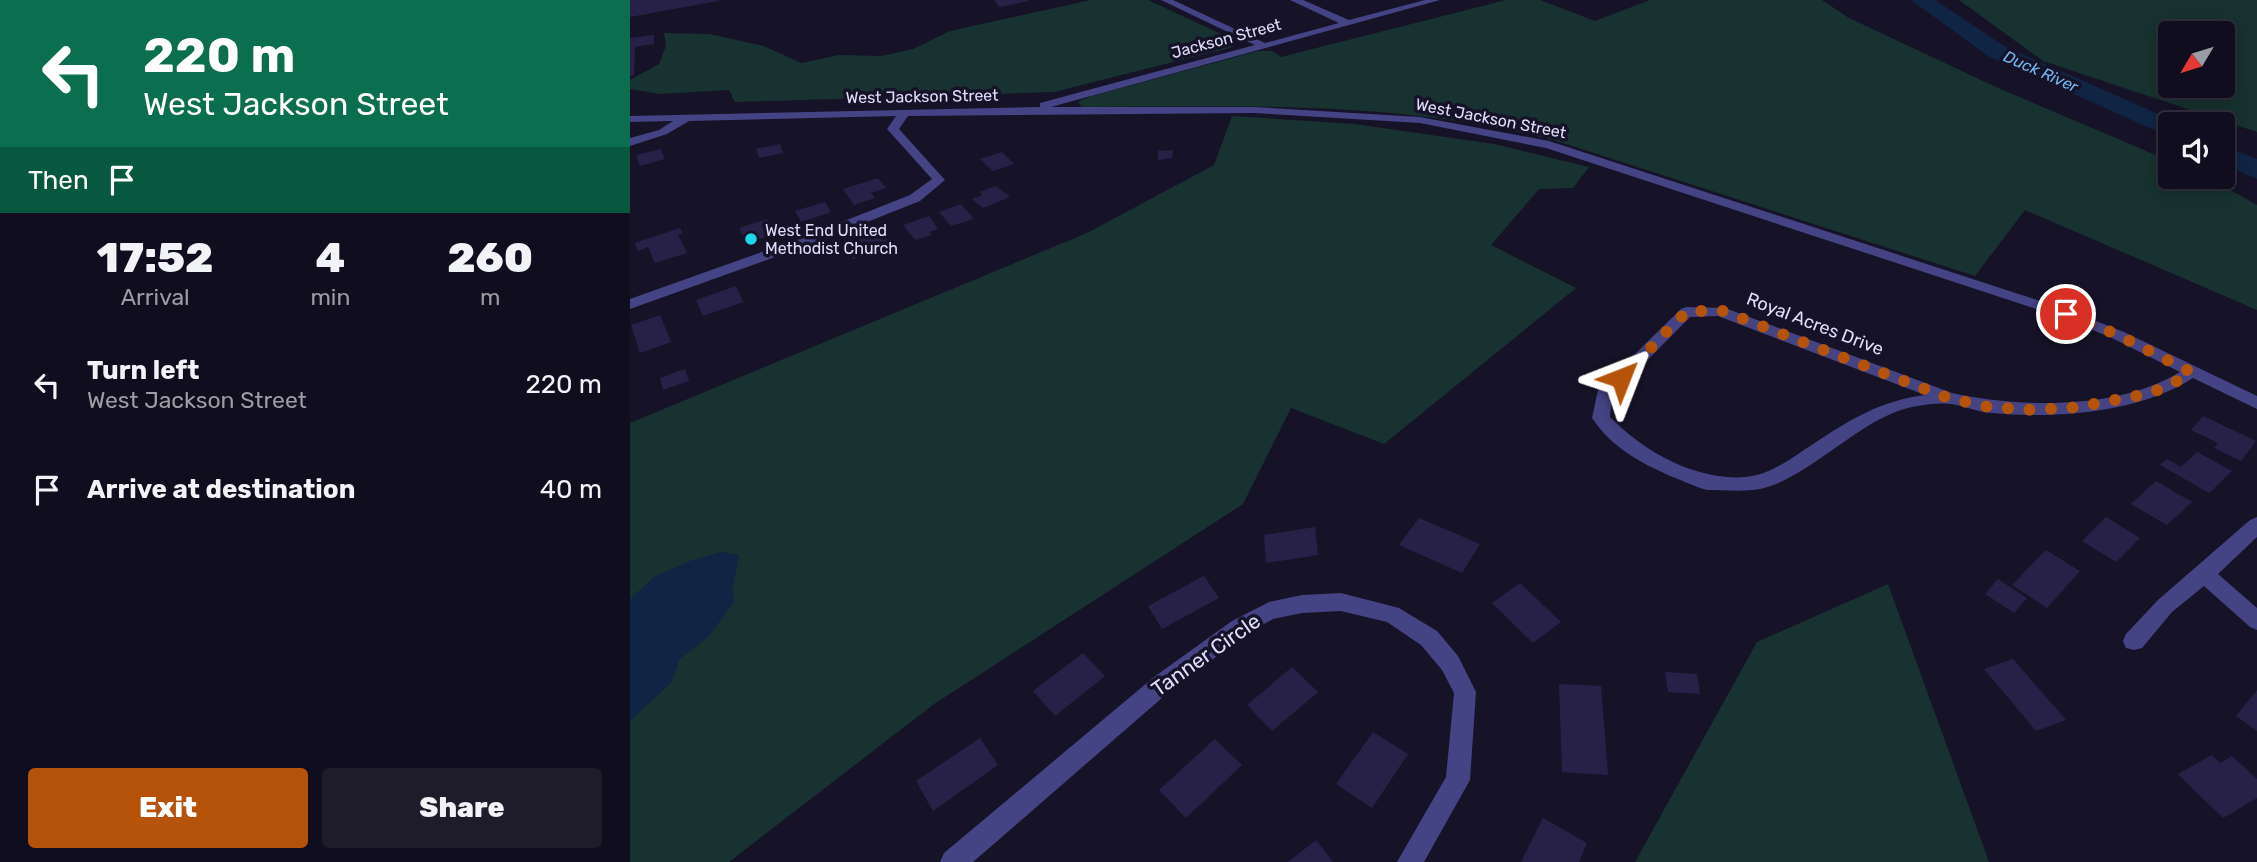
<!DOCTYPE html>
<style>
body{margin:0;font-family:Rubik,sans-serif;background:#1e1c2b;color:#f1f3f6;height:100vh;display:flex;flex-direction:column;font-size:26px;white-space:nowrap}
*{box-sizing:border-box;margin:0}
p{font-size:23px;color:#9c9ca4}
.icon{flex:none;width:38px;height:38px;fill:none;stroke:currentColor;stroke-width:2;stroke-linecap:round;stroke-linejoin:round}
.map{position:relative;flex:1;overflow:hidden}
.panel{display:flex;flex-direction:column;background:#100e1e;width:630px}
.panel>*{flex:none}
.hud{background:#0b6e4f;color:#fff;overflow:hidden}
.needle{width:46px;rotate:232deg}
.fabs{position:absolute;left:1528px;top:21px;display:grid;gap:14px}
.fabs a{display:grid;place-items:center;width:77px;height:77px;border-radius:7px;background:#100e1e;box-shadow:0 4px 18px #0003,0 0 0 2px #302e3c;font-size:35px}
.pin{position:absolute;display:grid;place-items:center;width:60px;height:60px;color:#fff;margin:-30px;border:4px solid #fff;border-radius:50%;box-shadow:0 2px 7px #0007}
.me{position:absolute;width:77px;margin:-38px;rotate:45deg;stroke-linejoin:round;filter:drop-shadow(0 0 5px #0008)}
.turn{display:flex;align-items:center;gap:24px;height:147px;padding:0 28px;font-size:32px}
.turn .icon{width:91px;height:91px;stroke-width:2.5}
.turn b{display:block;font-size:49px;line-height:60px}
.then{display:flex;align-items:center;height:66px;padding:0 28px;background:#0003;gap:14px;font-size:26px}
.eta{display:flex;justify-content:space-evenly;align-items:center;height:119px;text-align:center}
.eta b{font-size:42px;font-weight:800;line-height:49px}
.action{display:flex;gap:14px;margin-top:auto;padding:14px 28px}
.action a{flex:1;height:80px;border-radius:7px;background:#b45309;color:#fff;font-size:28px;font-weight:800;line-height:80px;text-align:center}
.action a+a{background:#1e1c2b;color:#f1f3f6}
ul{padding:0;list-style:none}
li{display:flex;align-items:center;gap:21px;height:105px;padding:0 28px}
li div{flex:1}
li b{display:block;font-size:26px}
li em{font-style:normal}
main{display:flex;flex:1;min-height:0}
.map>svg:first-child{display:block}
</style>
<main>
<section class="panel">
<div class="hud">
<div class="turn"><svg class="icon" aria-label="left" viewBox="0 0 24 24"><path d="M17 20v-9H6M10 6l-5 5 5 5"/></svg><div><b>220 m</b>West Jackson Street</div></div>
<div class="then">Then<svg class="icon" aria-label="arrive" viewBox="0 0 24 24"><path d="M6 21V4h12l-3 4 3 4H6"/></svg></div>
</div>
<div class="eta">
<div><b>17:52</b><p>Arrival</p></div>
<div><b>4</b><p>min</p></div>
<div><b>260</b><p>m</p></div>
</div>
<ul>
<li><svg class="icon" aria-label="left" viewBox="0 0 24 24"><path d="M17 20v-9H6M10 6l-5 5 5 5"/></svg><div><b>Turn left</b><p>West Jackson Street</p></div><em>220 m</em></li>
<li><svg class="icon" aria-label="arrive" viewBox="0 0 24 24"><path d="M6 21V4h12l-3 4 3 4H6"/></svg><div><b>Arrive at destination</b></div><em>40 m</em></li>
</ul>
<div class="action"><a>Exit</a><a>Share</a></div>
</section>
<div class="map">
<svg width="1627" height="862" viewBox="0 0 1627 862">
<rect width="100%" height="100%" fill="#161328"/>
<!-- green -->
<g fill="#173230" fill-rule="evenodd">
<polygon points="461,0 518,0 604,40 603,47 424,92 105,102 99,90 30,94 0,89 0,80 29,64 36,46 34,33 79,34 134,46 171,63 209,55 251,56 283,49 320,31"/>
<path d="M876,0H910L965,21L1020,0H1192L1219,18L1368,88L1540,161V177H1577L1627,205V310L1395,210L1345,276L933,143C776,100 614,106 452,107L449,104V101L462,96L628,51H642L651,57Z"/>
<path d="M1329,0H1627V132L1413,61ZM1540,33H1592V86H1540Z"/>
<polygon points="602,116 724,124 864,144 959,167 943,188 909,189 861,245 946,288 754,444 661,408 613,504 304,704 99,862 0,862 0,423 457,233 584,165"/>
<polygon points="1258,584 1359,862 1005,862 1127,642"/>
</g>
<!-- water -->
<polygon fill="#102444" points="91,552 109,555 103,585 104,602 78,637 49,660 42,682 0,721 0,599 25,576 60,561"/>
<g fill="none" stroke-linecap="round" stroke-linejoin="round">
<!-- river -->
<g fill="#102444" fill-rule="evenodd">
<polygon points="1281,0 1305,0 1374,46 1551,124 1540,124 1540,135 1531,133 1358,56"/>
<polygon points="1592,145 1627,159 1627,179 1592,164"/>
</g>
</g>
<!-- building -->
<g fill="#282147">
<polygon points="0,0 88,0 88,1 0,17"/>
<polygon points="364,0 399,0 399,1 369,7"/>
<polygon points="24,35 24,44 5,47 4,75 0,76 0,38"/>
<polygon points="150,144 153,153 129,158 126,149"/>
<polygon points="31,149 35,159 10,166 6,155"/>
<polygon points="543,150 542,158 528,160 528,151"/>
<polygon points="372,152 384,164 363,171 350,159"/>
<polygon points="248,178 256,188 241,193 245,198 224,205 213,189"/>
<polygon points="366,186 380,197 353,208 342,199 353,195 349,192"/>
<polygon points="195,202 201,212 171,222 165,211"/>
<polygon points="331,204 344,219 321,226 309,212"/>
<polygon points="299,216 308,229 299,232 302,235 285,240 273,225"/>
<polygon points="137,219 145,234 117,243 109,228"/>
<polygon points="50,228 53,233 48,235 57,253 25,263 18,247 8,251 5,243"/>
<polygon points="254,231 264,246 223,259 214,244"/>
<polygon points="106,286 113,302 73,316 66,300"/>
<polygon points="30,315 41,342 10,353 1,325"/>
<polygon points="55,369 59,381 33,390 30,378"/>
<polygon points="1573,416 1626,441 1611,461 1584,448 1588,443 1561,430"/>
<polygon points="1567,452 1602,471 1579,493 1530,465 1537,459 1551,467"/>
<polygon points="1526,481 1562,502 1537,525 1501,504"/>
<polygon points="1476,517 1510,538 1486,562 1452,541"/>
<polygon points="789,518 850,544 832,573 769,545"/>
<polygon points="685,527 688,555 636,563 634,535"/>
<polygon points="1416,550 1450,571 1417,608 1382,585"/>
<polygon points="574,576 589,598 532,629 518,606"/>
<polygon points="1368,579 1397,598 1384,613 1355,594"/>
<polygon points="890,583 931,622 903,643 862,603"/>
<polygon points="453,653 475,676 425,716 403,691"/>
<polygon points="1383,659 1436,720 1406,731 1354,669"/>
<polygon points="662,667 688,692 642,731 617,705"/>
<polygon points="1035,672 1067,674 1070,694 1038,692"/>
<polygon points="929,684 971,686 978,775 932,772"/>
<polygon points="1627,690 1627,731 1606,716"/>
<polygon points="743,732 778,754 742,808 706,784"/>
<polygon points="350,738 368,765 303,811 286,781"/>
<polygon points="585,739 612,765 556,818 529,790"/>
<polygon points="1582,755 1590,763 1602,756 1627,779 1627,798 1593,818 1548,774"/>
<polygon points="913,818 957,843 949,862 891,862"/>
<polygon points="686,840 703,862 658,862"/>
</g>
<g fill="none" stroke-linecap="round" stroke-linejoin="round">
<!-- minor -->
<g fill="#444383" fill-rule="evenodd">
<path d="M531,0H543L635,43L709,23L660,0H673L719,20L795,0H810L421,107H624L790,117L919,141L1441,311L1494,332L1627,396V409L1563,378C1509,413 1425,419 1362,413C1348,412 1335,406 1321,404C1307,402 1282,406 1268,411C1223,427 1174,480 1130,489C1113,492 1094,490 1077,490L1070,488C1030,472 987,456 962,418L968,390L1051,309L1056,307L1095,308L1322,393C1390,408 1488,410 1550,372L1482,338L1431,317L916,148L790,123L624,113L278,116L269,129L315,180L290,201L184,243L0,309V299L174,237L280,195L302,179L257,129L266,116L59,121L37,134L0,146V138L29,130L43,121L0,122V116L410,107V103L625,45ZM1088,316L1295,395C1250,401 1221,419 1183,444C1166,455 1147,470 1127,475C1104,481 1076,475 1054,467C1025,455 1002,439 980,417L982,396L1060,317Z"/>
<polygon points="1627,517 1627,537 1588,574 1627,608 1627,630 1620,627 1574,586 1542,612 1512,648 1504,650 1496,648 1493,641 1496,634 1528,600 1620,520"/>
<polygon points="711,593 769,608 807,631 828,656 846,692 840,780 794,862 767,862 816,777 824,693 812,670 791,645 757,622 711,611 672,613 643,619 618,633 540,691 343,862 310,862 314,853 524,677 602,621 639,602 672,595"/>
</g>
</g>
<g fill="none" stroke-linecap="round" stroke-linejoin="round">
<!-- route -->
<polyline stroke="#b45309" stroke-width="12" stroke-dasharray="0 21.6" points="991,378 1056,312 1090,310 1318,398 1359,407 1404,410 1449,407 1516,394 1539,386 1561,372 1488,335 1436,314"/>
</g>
<!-- markers -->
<circle fill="#1cd8ea" stroke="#161328" stroke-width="2.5" cx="121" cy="239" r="7"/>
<g text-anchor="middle" stroke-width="7" stroke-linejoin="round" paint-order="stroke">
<!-- far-street labels -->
<g font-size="16" fill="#e0ddfc" stroke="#161328">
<text transform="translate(596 38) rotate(-15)" y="6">Jackson Street</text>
<text transform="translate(292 96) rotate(-1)" y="6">West Jackson Street</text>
<text transform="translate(861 118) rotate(11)" y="6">West Jackson Street</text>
</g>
<!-- far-water labels -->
<g font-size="16" font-style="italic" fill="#75baf2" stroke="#161328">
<text transform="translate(1411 71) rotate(24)" y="6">Duck River</text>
</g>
<!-- far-poi labels -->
<g font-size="16" fill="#e0ddfc" stroke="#161328" text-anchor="start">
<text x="135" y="236">West End United<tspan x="135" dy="18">Methodist Church</tspan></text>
</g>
<!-- street labels -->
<g font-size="18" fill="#e0ddfc" stroke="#161328">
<text transform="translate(1185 324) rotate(21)" y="6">Royal Acres Drive</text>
</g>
<!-- near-street labels -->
<g font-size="21" fill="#e0ddfc" stroke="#161328">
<text transform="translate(576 655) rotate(-35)" y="7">Tanner Circle</text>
</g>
</g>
</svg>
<div class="fabs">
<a><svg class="needle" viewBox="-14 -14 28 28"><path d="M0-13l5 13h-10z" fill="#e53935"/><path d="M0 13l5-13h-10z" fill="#9c9ca4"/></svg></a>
<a><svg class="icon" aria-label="sound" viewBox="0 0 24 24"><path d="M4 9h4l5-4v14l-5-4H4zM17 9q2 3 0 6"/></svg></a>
</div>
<div class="pin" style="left:1436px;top:314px;background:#d93025"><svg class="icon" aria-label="arrive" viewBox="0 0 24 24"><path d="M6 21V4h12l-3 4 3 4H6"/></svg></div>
<svg class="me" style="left:991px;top:378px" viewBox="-20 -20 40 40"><path d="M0-17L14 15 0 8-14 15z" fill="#b45309" stroke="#fff" stroke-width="4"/></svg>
</div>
</main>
